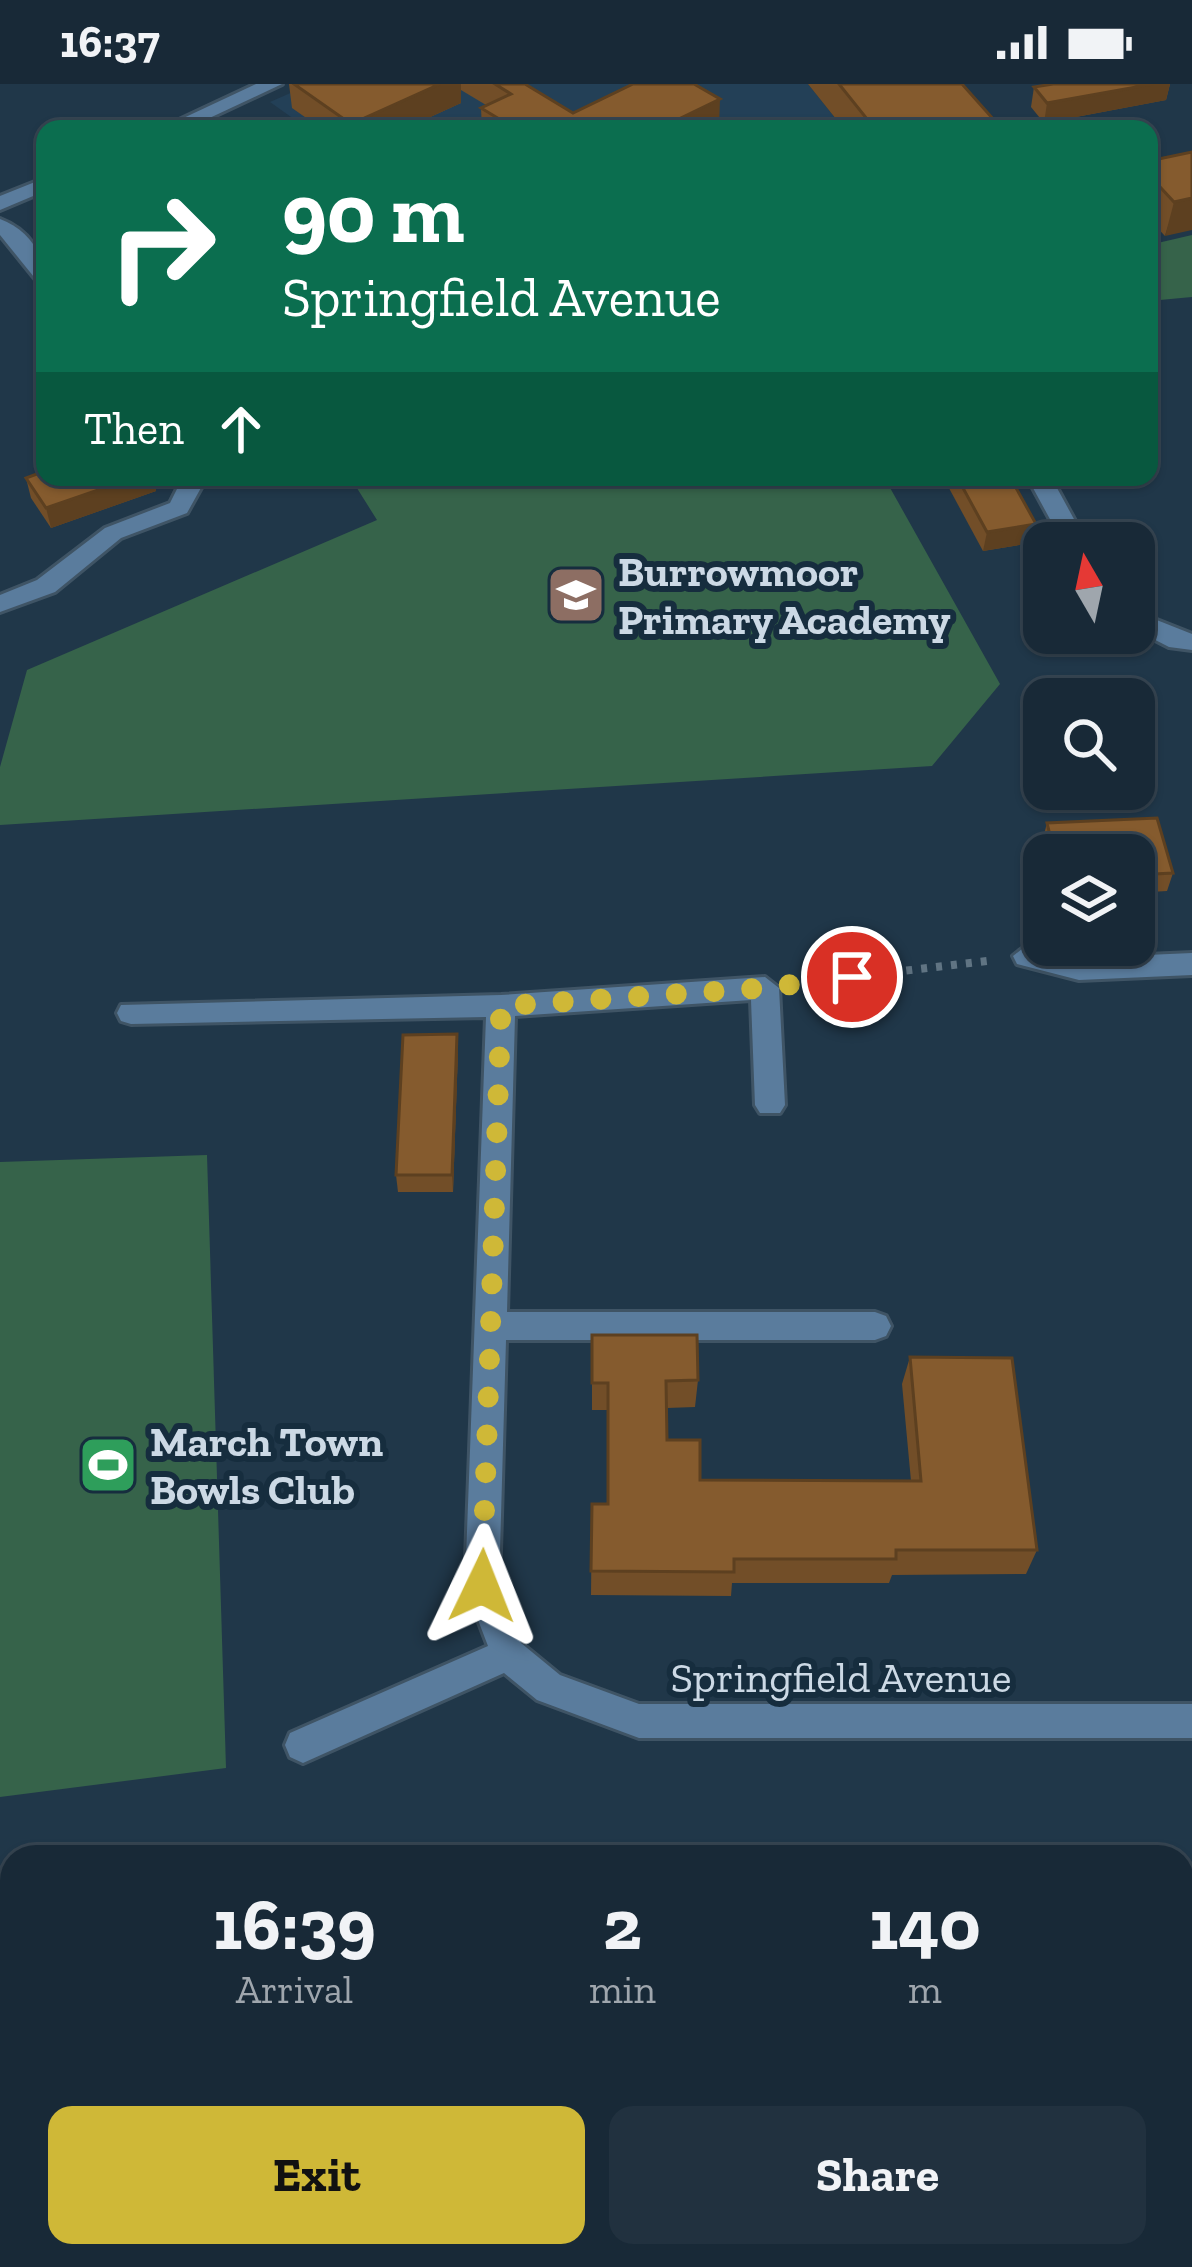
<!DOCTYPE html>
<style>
body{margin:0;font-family:"Zilla Slab",serif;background:#21313f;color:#f1f3f6;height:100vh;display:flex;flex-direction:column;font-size:45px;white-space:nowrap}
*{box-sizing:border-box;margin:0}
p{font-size:39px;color:#9fa6ad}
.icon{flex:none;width:66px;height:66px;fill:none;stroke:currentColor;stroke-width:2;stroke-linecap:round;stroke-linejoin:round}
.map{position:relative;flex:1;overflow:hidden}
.sheet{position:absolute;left:0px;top:1761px;width:1194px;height:423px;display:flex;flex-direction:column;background:#182937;border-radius:36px 36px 0 0;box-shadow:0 3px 9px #0004,0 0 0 3px #364552}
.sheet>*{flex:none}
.top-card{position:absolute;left:36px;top:36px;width:1122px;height:366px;border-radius:24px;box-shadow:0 3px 9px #0004,0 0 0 3px #364552;background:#0b6e4f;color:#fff;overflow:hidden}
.needle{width:78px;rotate:351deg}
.tools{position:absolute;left:1023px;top:438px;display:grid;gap:24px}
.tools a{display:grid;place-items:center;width:132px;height:132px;border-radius:24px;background:#182937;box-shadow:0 3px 9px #0004,0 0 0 3px #364552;font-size:60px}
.pin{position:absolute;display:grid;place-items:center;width:102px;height:102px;color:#fff;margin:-51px;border:6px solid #fff;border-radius:50%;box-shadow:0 3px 12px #0007}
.me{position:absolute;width:132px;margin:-66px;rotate:2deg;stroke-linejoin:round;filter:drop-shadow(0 0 9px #0008)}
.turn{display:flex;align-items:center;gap:42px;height:252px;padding:0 48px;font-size:54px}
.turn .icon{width:156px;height:156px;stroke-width:2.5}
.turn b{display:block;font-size:84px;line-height:102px}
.then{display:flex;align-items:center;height:114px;padding:0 48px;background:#0003;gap:24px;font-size:45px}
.eta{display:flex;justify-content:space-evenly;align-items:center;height:204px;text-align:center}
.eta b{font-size:72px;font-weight:800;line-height:84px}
.action{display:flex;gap:24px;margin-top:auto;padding:24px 48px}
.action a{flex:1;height:138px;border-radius:24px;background:#cfb837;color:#111;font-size:48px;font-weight:800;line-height:138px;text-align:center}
.action a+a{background:#21313f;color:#f1f3f6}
.status{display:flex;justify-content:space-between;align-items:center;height:84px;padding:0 60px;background:#182937;direction:ltr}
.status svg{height:33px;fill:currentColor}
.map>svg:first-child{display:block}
</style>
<div class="status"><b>16:37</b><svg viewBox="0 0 49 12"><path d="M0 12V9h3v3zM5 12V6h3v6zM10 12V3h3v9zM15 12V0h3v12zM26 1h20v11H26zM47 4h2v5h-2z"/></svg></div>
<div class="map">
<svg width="1192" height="2183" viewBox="0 0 1192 2183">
<rect width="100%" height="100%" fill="#203749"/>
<!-- built -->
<polygon fill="#234057" points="311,0 808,0 844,45 308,45 270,18"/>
<!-- green -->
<g fill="#36634a">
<polygon points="1192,151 1192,213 1149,217 1149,161"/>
<polygon points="350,393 884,393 1000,600 932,682 0,741 0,683 27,586 377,436"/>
<polygon points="207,1071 226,1684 0,1713 0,1078"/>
</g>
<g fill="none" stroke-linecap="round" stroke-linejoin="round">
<defs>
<g id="minor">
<polygon points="256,0 282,0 186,45 160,45"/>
<polygon points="45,94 45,107 0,126 0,112"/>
<path d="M0,135C29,146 45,170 45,200L38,198L0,151Z"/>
<polygon points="183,393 207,393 187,429 121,454 55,508 0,528 0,511 37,496 105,444 170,419"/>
<polygon points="1027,393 1051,393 1087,459 1063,459"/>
<polygon points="1134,527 1192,550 1192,566 1169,563 1134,545"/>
<polygon points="1027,861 1079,874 1192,869 1192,891 1079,896 1017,880 1013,872"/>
<polygon points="765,893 779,904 785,1021 780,1029 760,1029 755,1021 751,916 515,932 507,1228 875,1228 886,1232 891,1242 886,1252 875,1256 506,1256 499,1502 521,1559 560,1591 639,1620 1192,1620 1192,1654 639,1654 537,1616 504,1589 303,1679 290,1673 285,1661 290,1649 488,1562 465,1502 486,933 131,940 121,937 117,929 121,921 501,911"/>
</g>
</defs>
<!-- minor casing -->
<use href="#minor" stroke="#3f5465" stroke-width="6"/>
<!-- path -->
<polyline stroke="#607483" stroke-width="8" stroke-dasharray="6 9" stroke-linecap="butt" points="802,899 995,876"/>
<!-- minor -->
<use href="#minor" fill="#5a7c9d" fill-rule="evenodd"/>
</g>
<!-- wall -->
<g fill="#724e28">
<polygon points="289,0 525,0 573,29 719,43 714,45 482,45 481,24 486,21 461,6 461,19 404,45 322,45 292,24"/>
<polygon points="808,0 962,0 1002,45 844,45"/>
<polygon points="1053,0 1170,0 1166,16 1044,39 1031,23 1034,3"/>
<polygon points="1192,68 1165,152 1149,135 1149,77"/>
<polygon points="45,393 153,393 156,407 51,444 31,414 26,394"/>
<polygon points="943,393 1010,393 1036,440 1032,459 983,467"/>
<polygon points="1157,734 1173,789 1167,807 1134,809 1134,771 1046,771 1042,758 1047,739"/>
<polygon points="458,967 453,1108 398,1108 396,1091"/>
<polygon points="592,1251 698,1296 695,1323 667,1324 667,1356 700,1396 911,1397 902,1300 910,1273 1037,1466 1026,1490 892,1491 889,1499 732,1499 731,1512 591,1511 592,1420 608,1420 608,1326 592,1326"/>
</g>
<!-- shaded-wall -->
<g fill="#5d4020">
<polygon points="440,0 461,0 461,19 404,45 352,45 351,40"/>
<polygon points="1153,0 1170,0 1166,16 1044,39 1047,19"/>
<polygon points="720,15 719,43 714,45 658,45"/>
<polygon points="1192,114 1192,146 1165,152 1174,118"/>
<polygon points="136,393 153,393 156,407 51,444 46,424"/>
<polygon points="1036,440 1032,459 983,467 987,448"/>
<polygon points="457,950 458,967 453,1108 452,1091"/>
</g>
<!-- building -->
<g fill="#855b2e" stroke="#5d4020" stroke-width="3">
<polygon points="294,0 440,0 351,40"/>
<polygon points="495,0 525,0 573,29 633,0 694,0 720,15 658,45 516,45 481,24 511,10"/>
<polygon points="839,0 962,0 1002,45 875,45"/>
<polygon points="1053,0 1153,0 1047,19 1034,3"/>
<polygon points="1192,68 1192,114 1174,118 1149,91 1149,77"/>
<polygon points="45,387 45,393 136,393 46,424 26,394"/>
<polygon points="957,393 1010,393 1036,440 987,448"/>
<polygon points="1157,734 1173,789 1134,791 1134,771 1055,771 1047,739"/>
<polygon points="457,950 452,1091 396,1091 403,951"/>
<polygon points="592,1251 697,1251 698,1296 666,1297 667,1356 700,1356 700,1396 921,1397 910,1273 1012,1274 1037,1466 896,1466 896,1475 734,1475 734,1488 591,1487 592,1420 608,1420 608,1299 592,1299"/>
</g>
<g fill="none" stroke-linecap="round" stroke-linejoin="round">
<!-- route -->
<polyline stroke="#cfb837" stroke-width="21" stroke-dasharray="0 37.8" points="482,1502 501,922 764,904 852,893"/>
</g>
<!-- icons -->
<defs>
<symbol id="school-square" viewBox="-11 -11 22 22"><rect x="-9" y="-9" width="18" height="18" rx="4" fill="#8d6e63" stroke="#162d3e"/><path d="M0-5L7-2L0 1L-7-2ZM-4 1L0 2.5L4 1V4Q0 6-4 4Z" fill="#fff"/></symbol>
<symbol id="stadium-square" viewBox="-11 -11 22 22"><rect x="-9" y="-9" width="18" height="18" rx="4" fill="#2e9e5b" stroke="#162d3e"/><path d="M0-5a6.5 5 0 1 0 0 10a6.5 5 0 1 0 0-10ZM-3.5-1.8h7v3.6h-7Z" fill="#fff"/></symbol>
</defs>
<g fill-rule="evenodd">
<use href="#school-square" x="543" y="478" width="66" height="66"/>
<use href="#stadium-square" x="75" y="1348" width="66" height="66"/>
</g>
<g text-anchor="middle" stroke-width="12" stroke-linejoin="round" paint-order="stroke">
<!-- poi labels -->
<g font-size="42" font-weight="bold" fill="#ccd9e5" stroke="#162d3e" text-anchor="start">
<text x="618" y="502">Burrowmoor<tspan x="618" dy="48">Primary Academy</tspan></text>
<text x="150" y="1372">March Town<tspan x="150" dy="48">Bowls Club</tspan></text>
</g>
<!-- street labels -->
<g font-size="42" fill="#ccd9e5" stroke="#162d3e">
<text x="841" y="1608">Springfield Avenue</text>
</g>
</g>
</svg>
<div class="tools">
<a><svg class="needle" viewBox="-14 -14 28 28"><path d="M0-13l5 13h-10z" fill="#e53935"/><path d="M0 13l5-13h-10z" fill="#9fa6ad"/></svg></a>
<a><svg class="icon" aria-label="search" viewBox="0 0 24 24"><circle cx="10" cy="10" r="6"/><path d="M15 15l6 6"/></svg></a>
<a><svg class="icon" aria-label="layers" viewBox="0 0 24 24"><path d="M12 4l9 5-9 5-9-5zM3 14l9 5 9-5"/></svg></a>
</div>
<div class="pin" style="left:852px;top:893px;background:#d93025"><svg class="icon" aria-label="arrive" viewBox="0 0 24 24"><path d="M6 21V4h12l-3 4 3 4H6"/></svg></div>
<svg class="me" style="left:482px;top:1502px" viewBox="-20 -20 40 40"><path d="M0-17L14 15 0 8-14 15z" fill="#cfb837" stroke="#fff" stroke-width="4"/></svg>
<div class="top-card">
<div class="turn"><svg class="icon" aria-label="right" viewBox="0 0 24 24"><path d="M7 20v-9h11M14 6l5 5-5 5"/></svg><div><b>90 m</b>Springfield Avenue</div></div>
<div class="then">Then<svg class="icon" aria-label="ahead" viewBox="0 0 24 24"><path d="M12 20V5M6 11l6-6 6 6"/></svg></div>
</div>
<section class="sheet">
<div class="eta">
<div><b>16:39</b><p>Arrival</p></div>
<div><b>2</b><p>min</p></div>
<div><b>140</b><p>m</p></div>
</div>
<div class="action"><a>Exit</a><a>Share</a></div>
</section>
</div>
